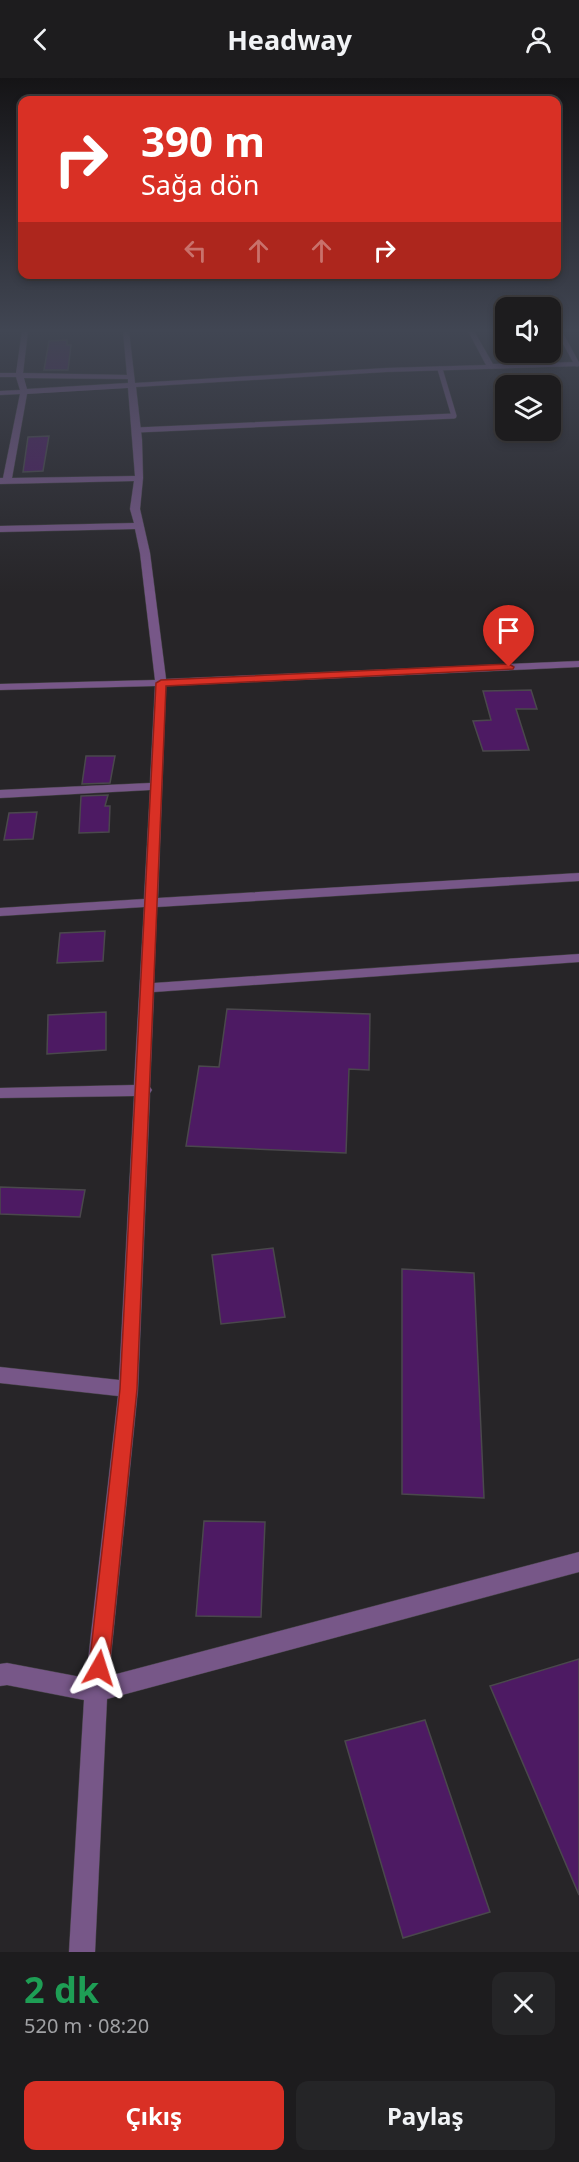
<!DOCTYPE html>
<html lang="tr">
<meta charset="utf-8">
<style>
body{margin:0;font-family:"Noto Sans",sans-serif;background:#252527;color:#f1f3f6;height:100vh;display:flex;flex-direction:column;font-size:22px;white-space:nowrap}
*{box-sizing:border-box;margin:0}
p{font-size:20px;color:#a0a1a4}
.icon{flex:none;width:33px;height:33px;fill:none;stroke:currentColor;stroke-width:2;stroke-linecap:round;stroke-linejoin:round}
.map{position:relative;height:1874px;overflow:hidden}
.drawer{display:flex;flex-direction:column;background:#1d1c1e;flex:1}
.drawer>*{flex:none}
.hud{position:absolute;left:18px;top:18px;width:543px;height:183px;border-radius:12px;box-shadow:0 3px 9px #0003,0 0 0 2px #3b3a3c;background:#d93025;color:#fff;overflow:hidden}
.buttons{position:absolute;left:495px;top:219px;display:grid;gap:12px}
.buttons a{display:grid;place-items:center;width:66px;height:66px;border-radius:12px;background:#1d1c1e;box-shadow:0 3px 9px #0003,0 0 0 2px #3b3a3c;font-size:30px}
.pin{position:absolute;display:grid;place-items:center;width:51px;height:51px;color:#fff;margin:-62px -26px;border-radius:50% 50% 50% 0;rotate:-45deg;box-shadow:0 0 6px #0007}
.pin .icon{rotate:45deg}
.me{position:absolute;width:66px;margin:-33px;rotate:6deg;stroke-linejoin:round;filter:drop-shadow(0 0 4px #0008)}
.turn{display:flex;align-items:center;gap:21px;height:126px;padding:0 24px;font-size:27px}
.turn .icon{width:78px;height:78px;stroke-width:2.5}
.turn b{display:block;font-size:42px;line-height:51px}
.lanes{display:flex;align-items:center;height:57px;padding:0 24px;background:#0003;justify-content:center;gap:30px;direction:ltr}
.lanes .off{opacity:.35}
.round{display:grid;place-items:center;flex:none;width:63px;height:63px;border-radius:12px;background:#252527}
.headline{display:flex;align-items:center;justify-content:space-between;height:102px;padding:0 24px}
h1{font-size:36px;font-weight:700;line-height:45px;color:#1e9e55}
.cta{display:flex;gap:12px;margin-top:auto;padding:12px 24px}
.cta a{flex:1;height:69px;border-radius:12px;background:#d93025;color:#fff;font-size:24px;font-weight:700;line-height:69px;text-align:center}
.cta a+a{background:#252527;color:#f1f3f6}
header{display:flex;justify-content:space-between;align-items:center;height:78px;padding:0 24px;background:#1d1c1e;font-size:27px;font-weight:700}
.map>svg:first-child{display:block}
</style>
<header><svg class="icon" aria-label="back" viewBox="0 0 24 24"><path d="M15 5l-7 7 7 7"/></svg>Headway<svg class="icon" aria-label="person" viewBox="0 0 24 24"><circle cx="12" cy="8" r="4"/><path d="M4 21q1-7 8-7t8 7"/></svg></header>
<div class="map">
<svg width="579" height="1874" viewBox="0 0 579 1874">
<rect width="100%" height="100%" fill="#272528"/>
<!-- building -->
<g fill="#4d1a63" stroke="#4a484c" stroke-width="1.5">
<polygon points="67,262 67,267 71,267 68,292 44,292 49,263"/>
<polygon points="49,358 43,393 23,394 28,359"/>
<polygon points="531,612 537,631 516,631 529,672 483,673 473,643 491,642 483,613"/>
<polygon points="86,678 115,678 110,705 82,706"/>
<polygon points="108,717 105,728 110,728 109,754 79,755 81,718"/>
<polygon points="37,734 33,761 4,762 9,735"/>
<polygon points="105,853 103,883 57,885 60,855"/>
<polygon points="227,931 370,936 369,992 349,991 346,1075 186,1068 199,988 219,989"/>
<polygon points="106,934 106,972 47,976 48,937"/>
<polygon points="0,1109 85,1112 80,1139 0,1136"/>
<polygon points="273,1170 285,1239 221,1246 212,1177"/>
<polygon points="402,1191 474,1195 484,1420 402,1416"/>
<polygon points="204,1443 265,1444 261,1539 196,1538"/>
<polygon points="579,1581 579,1817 490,1608"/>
<polygon points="425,1642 490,1834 403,1860 345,1663"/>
</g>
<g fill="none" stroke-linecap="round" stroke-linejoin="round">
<defs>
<g id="service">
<polyline points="559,253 577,286"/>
<polyline points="137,352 454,338 440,291"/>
</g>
<path id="minor" d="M22,253H28L23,295L127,297L123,253H129L135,305L386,290L486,287L468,253H474L493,286L579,284V288L386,294L136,309L142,362L143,400L140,431L150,475L166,601L579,583V589L166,608L158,820L579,795V803L157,829L154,905L579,876V884L154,914L150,1009L152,1012L150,1015L138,1311L109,1598L579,1474V1494L107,1621L95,1874H69L84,1622L7,1607L0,1608V1586L7,1585L86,1600L118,1318L0,1305V1289L119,1302L134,1018L0,1020V1010L134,1007L144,829L0,838V830L144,821L150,712L0,720V712L150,705L155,608L0,612V606L155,602L140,475L135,451L0,454V448L134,445L130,431L134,403L0,406V400H3L20,316L0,317V313L20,312L16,299H0V295H16ZM24,300L128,301V305L27,311ZM128,310L135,398L12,400L27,316Z"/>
</defs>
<!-- service casing -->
<use href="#service" stroke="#454346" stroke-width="6"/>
<!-- minor casing -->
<use href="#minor" stroke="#454346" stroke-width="1"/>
<!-- service -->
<use href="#service" stroke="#775788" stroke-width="5"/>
<!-- minor -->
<use href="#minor" fill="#775788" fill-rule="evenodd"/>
</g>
<!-- sky -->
<linearGradient id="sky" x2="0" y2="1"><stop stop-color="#151416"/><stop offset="0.49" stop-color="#414653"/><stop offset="1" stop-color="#414653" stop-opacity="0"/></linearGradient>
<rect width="579" height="515" fill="url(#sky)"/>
<!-- route -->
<polygon fill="#d93025" stroke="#8d1f18" stroke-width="1.5" points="509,586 514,589 513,591 166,608 137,1311 109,1590 106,1597 99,1600 92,1597 89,1590 120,1311 156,605 161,602"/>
</svg>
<div class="buttons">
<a><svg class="icon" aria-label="sound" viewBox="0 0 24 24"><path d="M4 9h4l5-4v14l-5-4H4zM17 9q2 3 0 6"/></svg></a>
<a><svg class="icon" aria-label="layers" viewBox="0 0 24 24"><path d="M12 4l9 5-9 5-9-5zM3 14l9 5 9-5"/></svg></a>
</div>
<div class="pin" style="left:509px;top:589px;background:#d93025"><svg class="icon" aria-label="arrive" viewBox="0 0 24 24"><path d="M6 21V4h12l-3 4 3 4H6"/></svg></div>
<svg class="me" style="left:99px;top:1590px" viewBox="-20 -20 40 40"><path d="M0-17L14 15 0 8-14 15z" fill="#d93025" stroke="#fff" stroke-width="4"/></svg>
<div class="hud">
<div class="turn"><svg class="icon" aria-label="right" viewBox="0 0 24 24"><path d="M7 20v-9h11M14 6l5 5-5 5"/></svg><div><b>390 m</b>Sağa dön</div></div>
<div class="lanes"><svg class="icon off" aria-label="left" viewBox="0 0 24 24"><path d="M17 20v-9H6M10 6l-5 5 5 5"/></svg><svg class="icon off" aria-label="ahead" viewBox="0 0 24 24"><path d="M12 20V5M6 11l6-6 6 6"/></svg><svg class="icon off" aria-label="ahead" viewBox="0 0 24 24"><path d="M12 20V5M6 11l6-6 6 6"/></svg><svg class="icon" aria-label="right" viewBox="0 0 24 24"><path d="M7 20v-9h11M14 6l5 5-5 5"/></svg></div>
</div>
</div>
<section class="drawer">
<div class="headline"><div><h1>2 dk</h1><p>520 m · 08:20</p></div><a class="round"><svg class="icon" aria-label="close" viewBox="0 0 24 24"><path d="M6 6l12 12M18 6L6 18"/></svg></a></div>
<div class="cta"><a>Çıkış</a><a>Paylaş</a></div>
</section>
